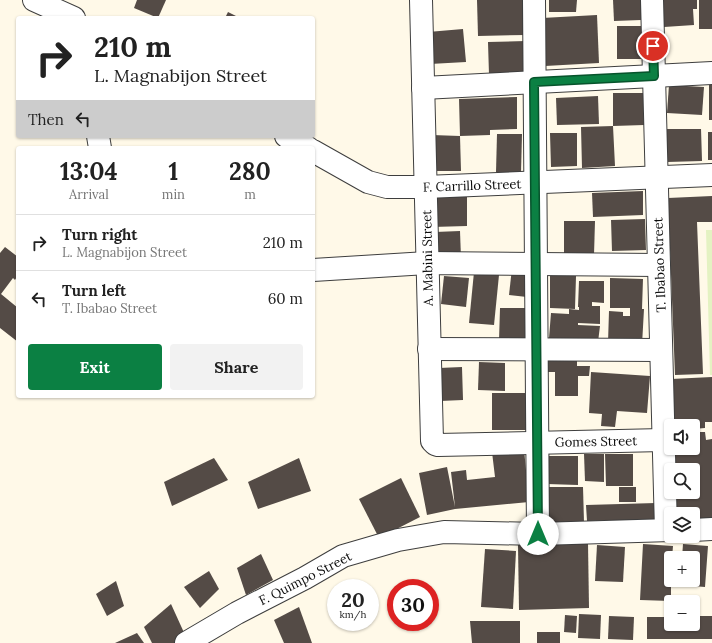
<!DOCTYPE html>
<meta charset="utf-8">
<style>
body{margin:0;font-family:Lora,serif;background:#f2f2f2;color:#222;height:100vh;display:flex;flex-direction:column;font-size:15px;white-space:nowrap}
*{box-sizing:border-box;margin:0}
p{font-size:13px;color:#767676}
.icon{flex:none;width:22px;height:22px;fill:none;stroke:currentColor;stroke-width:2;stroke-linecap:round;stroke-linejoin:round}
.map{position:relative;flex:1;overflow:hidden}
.side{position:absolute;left:16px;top:146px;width:299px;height:252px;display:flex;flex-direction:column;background:#fff;border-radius:4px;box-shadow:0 1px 3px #0004}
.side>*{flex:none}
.banner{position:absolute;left:16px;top:16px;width:299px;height:122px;border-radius:4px;box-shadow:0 1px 3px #0004;background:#fff;color:#222;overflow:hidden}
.fabs{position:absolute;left:664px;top:419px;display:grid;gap:8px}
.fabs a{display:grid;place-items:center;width:36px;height:36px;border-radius:4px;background:#fff;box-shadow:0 1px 3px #0004;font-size:20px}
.speed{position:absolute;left:327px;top:579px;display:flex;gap:8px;font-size:20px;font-weight:700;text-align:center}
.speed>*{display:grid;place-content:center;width:52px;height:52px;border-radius:50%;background:#fff;box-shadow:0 1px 3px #0004;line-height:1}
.speed small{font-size:10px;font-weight:400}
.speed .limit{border:6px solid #d22;background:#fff;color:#111}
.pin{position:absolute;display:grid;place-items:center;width:34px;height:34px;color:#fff;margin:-17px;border:2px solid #fff;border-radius:50%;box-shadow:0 1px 4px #0007}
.me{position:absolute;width:44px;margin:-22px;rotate:0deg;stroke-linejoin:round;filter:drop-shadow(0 0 3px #0008)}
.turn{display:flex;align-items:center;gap:14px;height:84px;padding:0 12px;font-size:18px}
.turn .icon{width:52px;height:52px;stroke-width:2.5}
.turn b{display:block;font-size:28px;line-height:34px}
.then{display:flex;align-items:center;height:38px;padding:0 12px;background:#0003;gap:8px;font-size:15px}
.eta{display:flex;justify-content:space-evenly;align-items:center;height:68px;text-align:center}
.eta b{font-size:24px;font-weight:700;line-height:28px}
.button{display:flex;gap:8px;margin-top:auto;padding:8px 12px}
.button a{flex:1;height:46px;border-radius:4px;background:#0b8043;color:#fff;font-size:16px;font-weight:700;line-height:46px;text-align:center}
.button a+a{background:#f2f2f2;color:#222}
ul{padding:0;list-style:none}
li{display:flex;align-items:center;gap:12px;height:56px;padding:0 12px;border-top:1px solid #e0e0e0}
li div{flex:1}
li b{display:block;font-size:15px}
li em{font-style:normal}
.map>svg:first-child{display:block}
</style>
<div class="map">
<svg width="712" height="643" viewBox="0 0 712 643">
<rect width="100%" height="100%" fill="#fff9e8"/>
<!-- pitch -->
<polygon fill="#e4f2c2" points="706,230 712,230 712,375 710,375"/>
<!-- building -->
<g fill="#544b46">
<polygon points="137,0 166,0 158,18 134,8"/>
<polygon points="477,0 524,0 525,35 478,36"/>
<polygon points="549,0 577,0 576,12 549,12"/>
<polygon points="613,0 641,0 641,20 614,21"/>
<polygon points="663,0 697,0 697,9 693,9 694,25 664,27"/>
<rect x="699" y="0" width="13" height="29"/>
<polygon points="228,12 240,18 225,18"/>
<polygon points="597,15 599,63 545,66 542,18"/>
<polygon points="617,26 644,26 643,59 617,59"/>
<polygon points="463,29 466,62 430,64 428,32"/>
<polygon points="526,41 527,74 489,75 488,42"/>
<polygon points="669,85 704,87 702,115 667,113"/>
<rect x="709" y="85" width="3" height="35"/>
<polygon points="613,93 643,93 644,125 613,126 615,166 582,168 581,127 613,126"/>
<polygon points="598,96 599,124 557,125 556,98"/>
<polygon points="517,97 517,129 490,130 490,135 460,136 459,99"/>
<polygon points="667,129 701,129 702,161 667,162"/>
<rect x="708" y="132" width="4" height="28"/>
<polygon points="550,133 577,133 577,166 551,167"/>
<polygon points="497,134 522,134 521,173 496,172"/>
<polygon points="432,135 460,136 461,171 432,171"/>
<polygon points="643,191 643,215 593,217 592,193"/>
<polygon points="432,196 467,196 467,226 432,227"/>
<polygon points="712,196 712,222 697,222 703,374 675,375 668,198"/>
<polygon points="645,219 646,250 612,251 611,220"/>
<polygon points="564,221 595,221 594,255 564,254"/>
<polygon points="460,231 461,258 435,258 435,232"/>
<polygon points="5,247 18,257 18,275 15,280 13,278 1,294 18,308 18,342 0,328 0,253"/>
<polygon points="512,268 530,270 527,297 509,295"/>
<polygon points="474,272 499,275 494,325 469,323"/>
<polygon points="550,275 576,276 575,309 550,308"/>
<polygon points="444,276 469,278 466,307 441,304"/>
<polygon points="610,278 643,279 642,309 644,309 642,345 608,343 609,311 623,312 623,316 630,316 630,308 610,308"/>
<polygon points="579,281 604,281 604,303 592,302 592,306 600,306 600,324 578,323 578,325 600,326 598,342 549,338 551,313 569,314 569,309 579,310 579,307 578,307"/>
<polygon points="500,308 525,308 525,340 499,340"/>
<polygon points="543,359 577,360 577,366 590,366 589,376 578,376 578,396 555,396 555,372 543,372"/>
<polygon points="479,362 505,363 505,391 478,390"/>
<polygon points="462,367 463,400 440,401 439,368"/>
<polygon points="591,372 650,376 647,413 617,411 615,427 601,426 602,414 589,413"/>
<polygon points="712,377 712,422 705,422 705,428 693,429 693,426 673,426 671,379"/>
<polygon points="492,393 527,393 526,430 492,430"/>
<polygon points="693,432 705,432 706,440 712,439 712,520 693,521 693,514 672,514 671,506 677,506 677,492 693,492 693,470 676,470 674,448 693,448"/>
<polygon points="524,449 529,502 455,509 427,515 419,473 447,467 455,507 451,472 466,470 467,480 495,477 492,452"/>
<polygon points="584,454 604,454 604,482 585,481"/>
<polygon points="605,454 633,454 633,486 606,486"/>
<polygon points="547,456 578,456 578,485 547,484"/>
<polygon points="214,458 228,480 172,506 164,482"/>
<polygon points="299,458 311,491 258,509 248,482"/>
<polygon points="401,478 420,517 379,538 359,499"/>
<polygon points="547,487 583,487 584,522 548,522"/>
<rect x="619" y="487" width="17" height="15"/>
<polygon points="656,503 656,520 587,521 586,505"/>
<polygon points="588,543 589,608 519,610 518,545"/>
<polygon points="643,544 673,546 672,558 671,558 671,601 640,600"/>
<polygon points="683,544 708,546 705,587 680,585 680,580 693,580 693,558 682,558"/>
<polygon points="597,545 625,547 623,582 595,581"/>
<polygon points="485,549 516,551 513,609 481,607"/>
<polygon points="261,554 273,580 246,595 237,568"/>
<polygon points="209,571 219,589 200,608 184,587"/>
<polygon points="116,581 124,606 107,616 96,594"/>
<polygon points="171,604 186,637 175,643 152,643 144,627"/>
<polygon points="299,607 312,643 284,643 274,620"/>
<polygon points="579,614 601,615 600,639 578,638"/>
<polygon points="565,615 577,616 576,633 564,632"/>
<polygon points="609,616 634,617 633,640 608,639"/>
<polygon points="693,616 712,616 712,639 647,639 647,617 671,617 671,624 693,624"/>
<polygon points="470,621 520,621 520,643 472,643"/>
<rect x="537" y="632" width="23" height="11"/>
<polygon points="137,633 144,643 115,643"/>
</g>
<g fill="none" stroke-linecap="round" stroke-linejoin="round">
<defs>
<g id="minor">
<polyline points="34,0 74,18"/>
<polyline points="421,0 432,441 435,444 438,445 663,440"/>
<polyline points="534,0 538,534"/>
<polyline points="652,0 666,530"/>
<polyline points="423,88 712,73"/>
<polyline points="98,136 100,148"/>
<polyline points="286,136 308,148"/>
<polyline points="313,151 368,182 387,187 425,187 712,175"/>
<polyline points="313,270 427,263 659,265"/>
<polyline points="429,349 661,350"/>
<polyline points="693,530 712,529"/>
<polyline points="186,643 237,613 305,578 343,556 398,540 444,532 538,534 671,530"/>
</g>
</defs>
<!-- minor casing -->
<use href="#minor" stroke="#3e3e3e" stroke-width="24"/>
<!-- minor -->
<use href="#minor" stroke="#fff" stroke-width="22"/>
</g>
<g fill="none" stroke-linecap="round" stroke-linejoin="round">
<defs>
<polyline id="route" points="538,534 534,82 654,76 653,46"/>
</defs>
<!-- route casing -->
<use href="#route" stroke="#07532c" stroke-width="10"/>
<!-- route -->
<use href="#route" stroke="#0b8043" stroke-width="7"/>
</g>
<g text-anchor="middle" stroke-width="4" stroke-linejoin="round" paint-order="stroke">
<!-- street labels -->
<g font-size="13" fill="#0b0b0b" stroke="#fff">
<text transform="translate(472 185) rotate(-2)" y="5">F. Carrillo Street</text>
<text transform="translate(427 258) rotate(-91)" y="5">A. Mabini Street</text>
<text transform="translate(659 265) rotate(-92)" y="5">T. Ibabao Street</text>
<text transform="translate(596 441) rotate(-1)" y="5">Gomes Street</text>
<text transform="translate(305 578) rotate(-27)" y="5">F. Quimpo Street</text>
</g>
</g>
</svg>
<div class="fabs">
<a><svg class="icon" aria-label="sound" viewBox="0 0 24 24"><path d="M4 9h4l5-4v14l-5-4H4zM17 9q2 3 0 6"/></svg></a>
<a><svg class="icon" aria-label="search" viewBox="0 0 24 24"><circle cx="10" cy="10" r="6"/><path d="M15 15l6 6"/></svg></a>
<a><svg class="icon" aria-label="layers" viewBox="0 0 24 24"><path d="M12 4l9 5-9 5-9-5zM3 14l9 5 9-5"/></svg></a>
<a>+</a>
<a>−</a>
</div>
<div class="speed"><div>20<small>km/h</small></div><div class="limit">30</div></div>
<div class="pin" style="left:653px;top:46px;background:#d93025"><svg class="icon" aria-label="arrive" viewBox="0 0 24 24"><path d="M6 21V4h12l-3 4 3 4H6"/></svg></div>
<svg class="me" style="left:538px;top:534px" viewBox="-20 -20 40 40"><circle r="19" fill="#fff"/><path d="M0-13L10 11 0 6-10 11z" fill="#0b8043"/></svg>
<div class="banner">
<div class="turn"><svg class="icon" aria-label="right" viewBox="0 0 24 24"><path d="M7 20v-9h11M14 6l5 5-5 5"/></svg><div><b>210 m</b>L. Magnabijon Street</div></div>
<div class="then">Then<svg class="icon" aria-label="left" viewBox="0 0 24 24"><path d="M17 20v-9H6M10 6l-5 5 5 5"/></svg></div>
</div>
<section class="side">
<div class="eta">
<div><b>13:04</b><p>Arrival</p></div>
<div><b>1</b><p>min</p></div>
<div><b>280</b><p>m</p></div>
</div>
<ul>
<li><svg class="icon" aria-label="right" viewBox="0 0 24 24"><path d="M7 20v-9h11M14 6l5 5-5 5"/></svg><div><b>Turn right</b><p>L. Magnabijon Street</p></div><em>210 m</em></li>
<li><svg class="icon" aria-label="left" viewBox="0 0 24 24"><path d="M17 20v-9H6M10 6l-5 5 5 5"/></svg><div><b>Turn left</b><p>T. Ibabao Street</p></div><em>60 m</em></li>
</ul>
<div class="button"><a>Exit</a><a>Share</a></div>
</section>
</div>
